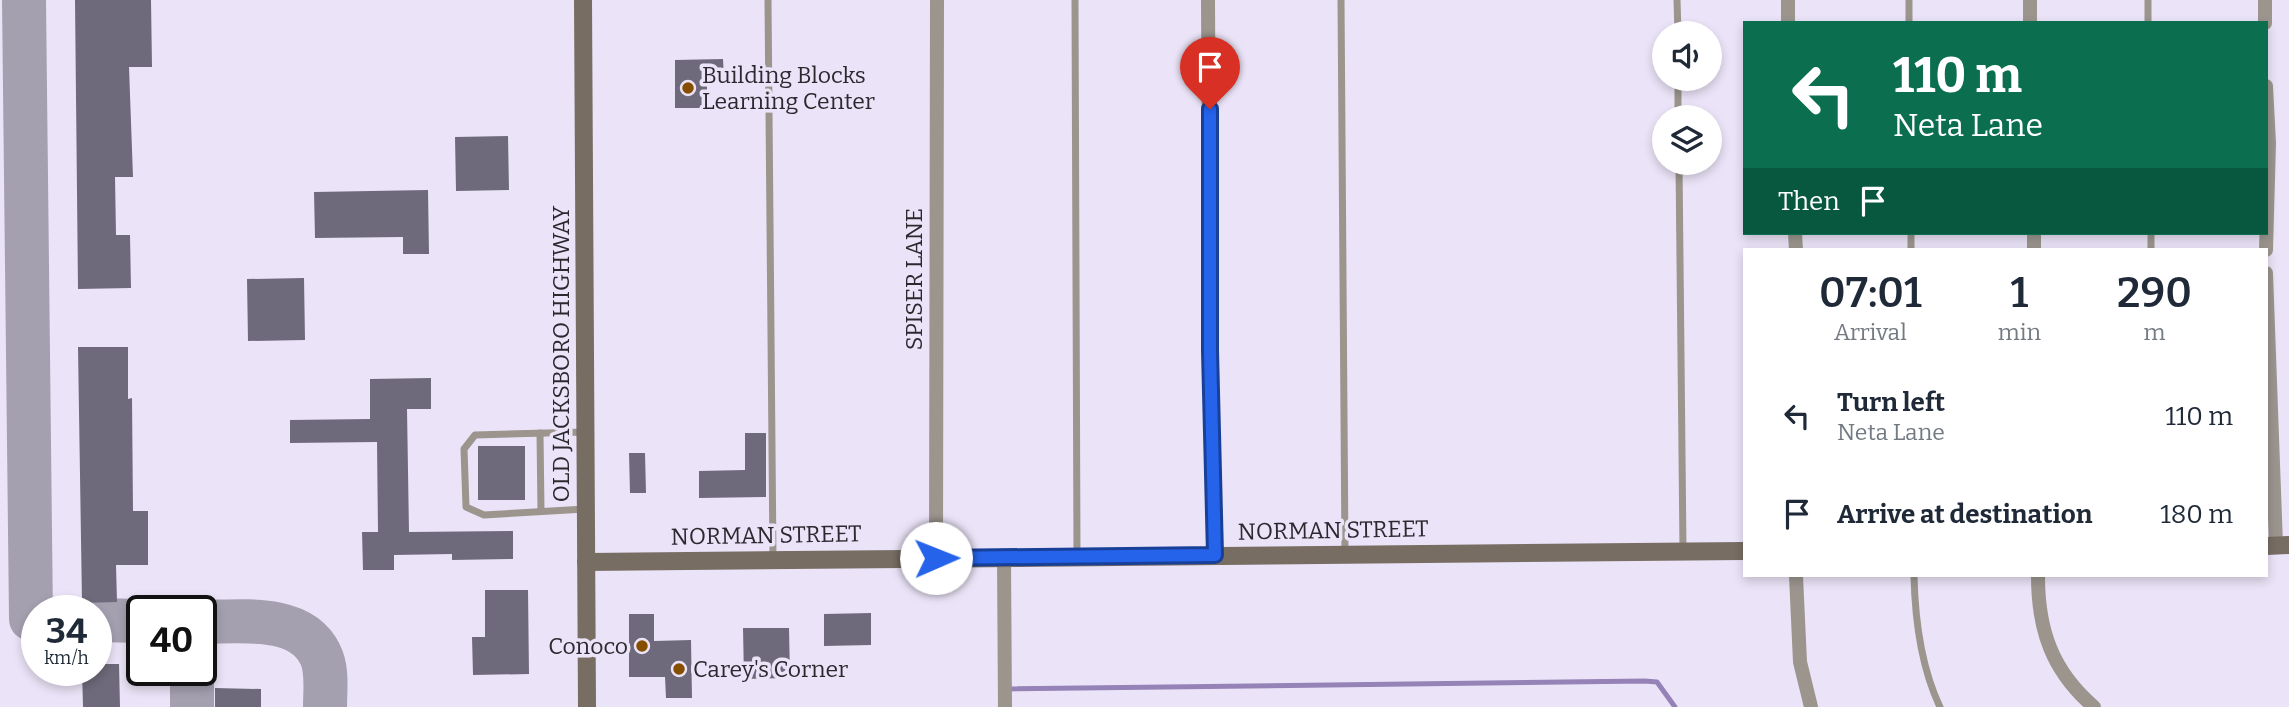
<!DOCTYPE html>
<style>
body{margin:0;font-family:Bitter,serif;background:#f6f6f7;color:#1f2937;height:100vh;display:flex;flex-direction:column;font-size:26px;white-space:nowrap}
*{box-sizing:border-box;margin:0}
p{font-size:23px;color:#747a83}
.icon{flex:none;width:38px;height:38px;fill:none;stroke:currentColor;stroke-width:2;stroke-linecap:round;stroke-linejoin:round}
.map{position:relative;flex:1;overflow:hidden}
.panel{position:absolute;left:1743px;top:248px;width:525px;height:329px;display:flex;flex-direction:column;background:#fff;border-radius:0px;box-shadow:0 4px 10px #0003}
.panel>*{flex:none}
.banner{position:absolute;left:1743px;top:21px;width:525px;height:214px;border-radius:0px;box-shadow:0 4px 10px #0003;background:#0b6e4f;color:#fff;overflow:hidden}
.buttons{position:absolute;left:1652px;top:21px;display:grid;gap:14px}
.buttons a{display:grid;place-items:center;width:70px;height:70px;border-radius:50%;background:#fff;box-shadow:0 4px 10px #0003;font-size:35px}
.speed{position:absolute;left:21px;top:595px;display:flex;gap:14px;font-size:35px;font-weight:700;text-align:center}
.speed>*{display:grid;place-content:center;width:91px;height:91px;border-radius:50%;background:#fff;box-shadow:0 4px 10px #0003;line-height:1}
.speed small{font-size:18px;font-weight:400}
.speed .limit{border:4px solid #111;border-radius:10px;background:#fff;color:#111}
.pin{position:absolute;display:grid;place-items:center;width:60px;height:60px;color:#fff;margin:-72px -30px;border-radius:50% 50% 50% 0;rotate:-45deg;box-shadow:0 0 7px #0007}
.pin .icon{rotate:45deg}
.me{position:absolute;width:77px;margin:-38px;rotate:89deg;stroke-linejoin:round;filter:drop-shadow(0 0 5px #0008)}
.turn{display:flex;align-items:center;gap:24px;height:147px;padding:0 35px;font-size:32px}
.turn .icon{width:91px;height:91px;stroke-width:2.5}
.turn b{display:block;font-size:49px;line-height:60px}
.then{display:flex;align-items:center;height:66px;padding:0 35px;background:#0003;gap:14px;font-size:26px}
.eta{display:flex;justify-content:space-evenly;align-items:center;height:119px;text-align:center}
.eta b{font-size:42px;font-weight:600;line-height:49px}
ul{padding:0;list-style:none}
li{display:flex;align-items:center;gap:21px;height:98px;padding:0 35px}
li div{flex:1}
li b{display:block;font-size:26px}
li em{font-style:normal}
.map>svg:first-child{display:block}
</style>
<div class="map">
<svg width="2289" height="707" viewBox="0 0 2289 707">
<rect width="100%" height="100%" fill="#ebe4f8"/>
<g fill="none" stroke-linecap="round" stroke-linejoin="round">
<!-- stream -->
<polyline stroke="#9582b7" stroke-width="5" points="1005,689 1645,681 1657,682 1675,707"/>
<!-- taxiway -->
<g stroke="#a5a0b0" stroke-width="44">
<polyline points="24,0 31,619"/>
<polyline points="96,620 142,621"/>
<path d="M201,622C239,622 300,613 320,654C328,669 325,690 325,707"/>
<polyline points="192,670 192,707"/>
</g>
</g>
<!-- building -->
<g fill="#6f6a7b">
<polygon points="75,0 151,0 152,67 129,67 133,177 115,177 116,235 130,235 131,288 78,289"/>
<polygon points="723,59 724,79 707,79 707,108 675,108 675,60"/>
<polygon points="508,136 509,190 456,191 455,137"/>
<polygon points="428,190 429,254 403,254 403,237 315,238 314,192"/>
<polygon points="304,278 305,340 248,341 247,279"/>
<polygon points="78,347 128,347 128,399 132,398 133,511 148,511 148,565 116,565 117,602 82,603"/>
<polygon points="431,378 431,409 407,409 409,532 513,531 513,559 452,560 452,554 394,555 394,570 363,570 362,532 378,532 377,442 290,443 290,420 370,419 370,379"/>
<polygon points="745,433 766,433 766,497 699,498 699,471 745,470"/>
<rect x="478" y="446" width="47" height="54"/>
<polygon points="629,453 645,453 646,493 630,493"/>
<polygon points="485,590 528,590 529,674 473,675 472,637 485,637"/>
<polygon points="871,613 871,645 824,646 824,614"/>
<polygon points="629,614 654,614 654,641 691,640 692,698 666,698 665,677 629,677"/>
<polygon points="743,628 789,628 790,678 744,679"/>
<polygon points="96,664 119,664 120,707 83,707 82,670 96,670"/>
<polygon points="215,688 261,689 261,707 215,707"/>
</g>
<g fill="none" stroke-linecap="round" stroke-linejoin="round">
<!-- lane -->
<g stroke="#9b958e" stroke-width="7">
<polyline points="768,0 773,559"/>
<polyline points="1075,0 1077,556"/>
<polyline points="1341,0 1345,554"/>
<polyline points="1677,0 1678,33"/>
<polyline points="1909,0 1909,23"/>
<polyline points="2148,0 2148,23"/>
<polyline points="1678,79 1678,117"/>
<polyline points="1679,163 1683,550"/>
<polyline points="1911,233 1911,250"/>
<polyline points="2151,233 2151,250"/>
<polyline points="585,432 475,435 464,449 466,507 484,515 585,509"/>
<polyline points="540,433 541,511"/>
<path d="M1914,576C1915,619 1921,667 1940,707"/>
</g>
<!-- street -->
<g stroke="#9b958e" stroke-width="14">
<polyline points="1208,0 1210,351 1215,555"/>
<polyline points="1788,0 1788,23"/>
<polyline points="2030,0 2030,23"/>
<polyline points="2265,0 2265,23"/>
<polyline points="1795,233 1796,250"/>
<polyline points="2034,233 2034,250"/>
<polyline points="2266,250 2269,143 2266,86"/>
<polyline points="2266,273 2276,545"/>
<polyline points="936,558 937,0"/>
<polyline points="1004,558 1005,707"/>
<polyline points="1796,576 1800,662 1811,707"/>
<path d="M2038,576C2038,630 2052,671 2094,707"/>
</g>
<!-- secondary -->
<g stroke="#776d63" stroke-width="18">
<polyline points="583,0 587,707"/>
<polyline points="2266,546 2289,545"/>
<polyline points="586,562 1745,551"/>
</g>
</g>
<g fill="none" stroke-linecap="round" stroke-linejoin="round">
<defs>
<polyline id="route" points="936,558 1215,555 1210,351 1210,109"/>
</defs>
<!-- route casing -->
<use href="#route" stroke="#184099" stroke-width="18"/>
<!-- route -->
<use href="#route" stroke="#2563eb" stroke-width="12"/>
</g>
<!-- markers -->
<g fill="#864f00" stroke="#ebe4f8" stroke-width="2.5">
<circle cx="688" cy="88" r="7"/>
<circle cx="642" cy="646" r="7"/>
<circle cx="679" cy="669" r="7"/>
</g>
<g text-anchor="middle" stroke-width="7" stroke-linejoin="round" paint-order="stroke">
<!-- poi labels -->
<g font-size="23" fill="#2b2830" stroke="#ebe4f8" text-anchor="start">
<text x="702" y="83">Building Blocks<tspan x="702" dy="26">Learning Center</tspan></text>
<text x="628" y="654" text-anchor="end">Conoco</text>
<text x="693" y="677">Carey's Corner</text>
</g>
<!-- street labels -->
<g font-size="23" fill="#2b2830" stroke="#ebe4f8">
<text transform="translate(914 279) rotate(-90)" y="8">SPISER LANE</text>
<text transform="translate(561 354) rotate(-90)" y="8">OLD JACKSBORO HIGHWAY</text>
<text transform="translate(1333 530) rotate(-1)" y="8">NORMAN STREET</text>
<text transform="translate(766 535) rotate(-1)" y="8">NORMAN STREET</text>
</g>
</g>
</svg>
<div class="buttons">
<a><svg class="icon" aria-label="sound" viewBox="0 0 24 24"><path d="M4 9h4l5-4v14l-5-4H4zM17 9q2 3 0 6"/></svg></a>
<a><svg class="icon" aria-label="layers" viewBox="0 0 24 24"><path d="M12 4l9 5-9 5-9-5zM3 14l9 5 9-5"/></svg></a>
</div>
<div class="speed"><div>34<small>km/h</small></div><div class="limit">40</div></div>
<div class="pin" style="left:1210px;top:109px;background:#d93025"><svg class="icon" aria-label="arrive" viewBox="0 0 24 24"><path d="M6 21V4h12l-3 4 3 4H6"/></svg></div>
<svg class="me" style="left:936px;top:558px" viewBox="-20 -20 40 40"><circle r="19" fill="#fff"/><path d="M0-13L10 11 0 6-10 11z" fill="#2563eb"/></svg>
<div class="banner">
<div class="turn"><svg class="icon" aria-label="left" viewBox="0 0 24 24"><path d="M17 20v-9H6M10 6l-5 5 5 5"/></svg><div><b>110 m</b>Neta Lane</div></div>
<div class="then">Then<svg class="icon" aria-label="arrive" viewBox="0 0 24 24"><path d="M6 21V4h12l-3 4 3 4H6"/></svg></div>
</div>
<section class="panel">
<div class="eta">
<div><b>07:01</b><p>Arrival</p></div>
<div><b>1</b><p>min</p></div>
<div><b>290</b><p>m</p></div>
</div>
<ul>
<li><svg class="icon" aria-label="left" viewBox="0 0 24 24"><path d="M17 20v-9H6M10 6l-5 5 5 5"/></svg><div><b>Turn left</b><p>Neta Lane</p></div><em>110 m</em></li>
<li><svg class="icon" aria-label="arrive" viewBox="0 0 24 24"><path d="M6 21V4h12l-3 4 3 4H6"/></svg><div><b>Arrive at destination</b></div><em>180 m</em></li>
</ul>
</section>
</div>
